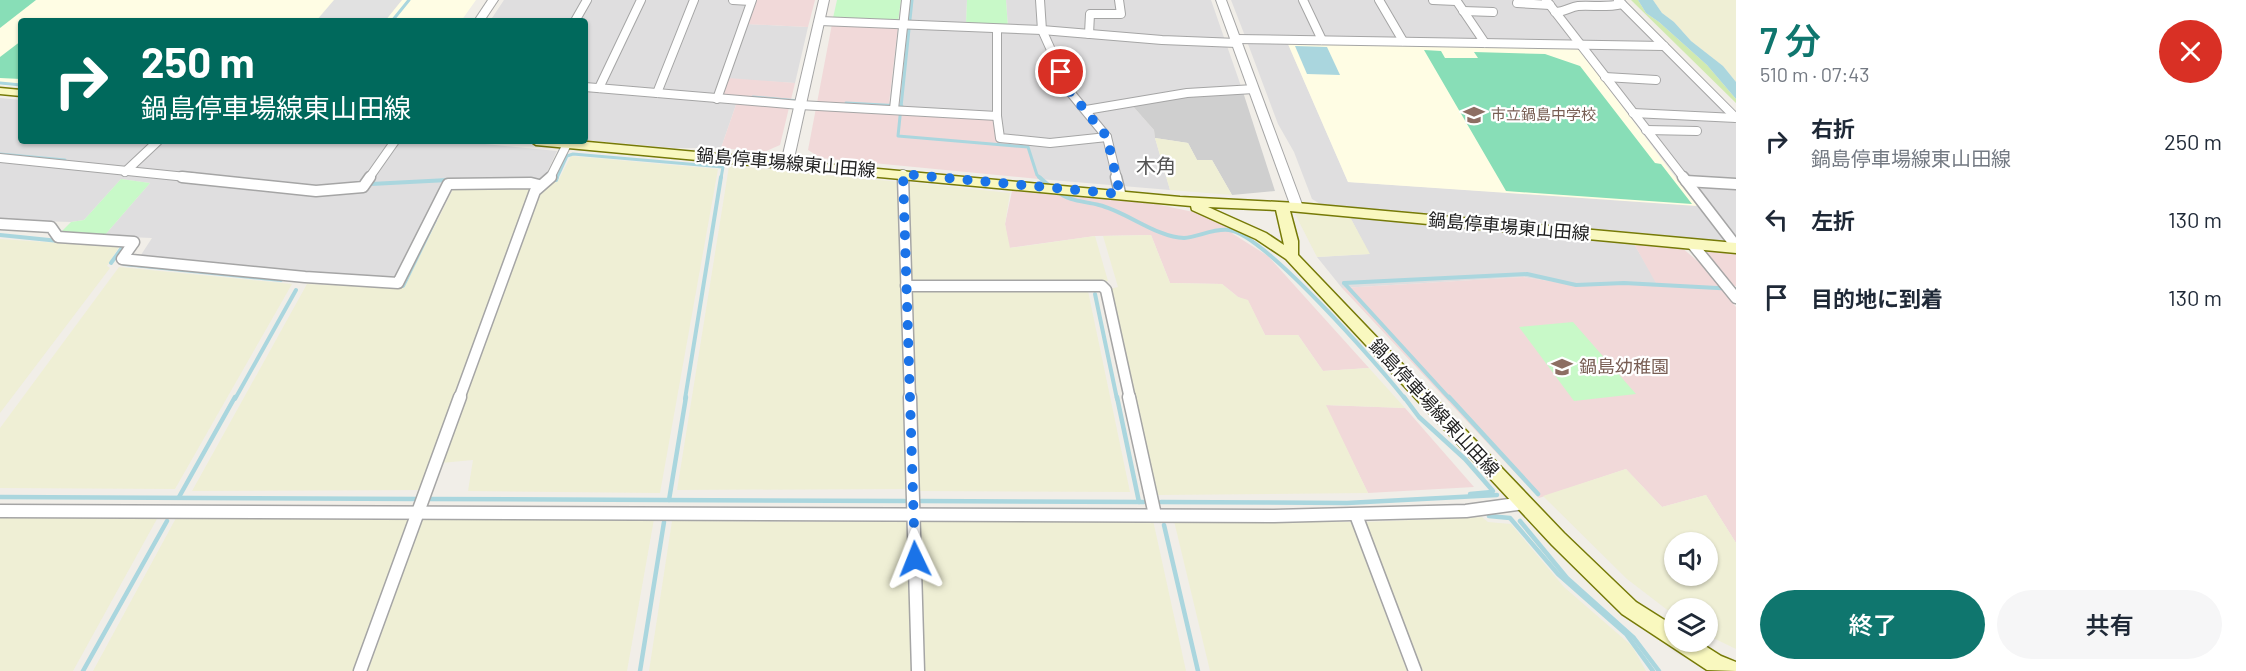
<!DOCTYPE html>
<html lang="ja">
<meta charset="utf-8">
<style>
body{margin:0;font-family:Barlow,"Noto Sans JP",sans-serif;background:#f6f6f7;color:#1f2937;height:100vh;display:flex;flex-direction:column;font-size:22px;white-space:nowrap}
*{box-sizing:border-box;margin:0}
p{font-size:20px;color:#747a83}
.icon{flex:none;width:33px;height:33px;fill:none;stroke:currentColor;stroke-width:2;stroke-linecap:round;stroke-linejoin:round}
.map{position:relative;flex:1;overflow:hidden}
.drawer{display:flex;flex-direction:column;background:#fff;width:510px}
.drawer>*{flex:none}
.banner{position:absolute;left:18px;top:18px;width:570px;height:126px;border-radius:6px;box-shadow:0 2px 4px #0004;background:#00695c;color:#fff;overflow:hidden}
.fabs{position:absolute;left:1664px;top:532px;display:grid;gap:12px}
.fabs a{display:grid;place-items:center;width:54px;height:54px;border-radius:50%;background:#fff;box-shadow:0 2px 4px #0004;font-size:30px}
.pin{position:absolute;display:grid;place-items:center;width:51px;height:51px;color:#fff;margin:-26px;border:3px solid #fff;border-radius:50%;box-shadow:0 2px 6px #0007}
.me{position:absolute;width:66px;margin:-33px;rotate:358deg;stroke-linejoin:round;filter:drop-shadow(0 0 4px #0008)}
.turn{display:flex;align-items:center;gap:21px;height:126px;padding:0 24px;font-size:27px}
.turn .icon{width:78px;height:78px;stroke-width:2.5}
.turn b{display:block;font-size:42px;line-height:51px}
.round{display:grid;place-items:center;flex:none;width:63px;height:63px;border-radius:32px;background:#f6f6f7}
.summary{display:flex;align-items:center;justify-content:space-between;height:102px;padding:0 24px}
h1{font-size:36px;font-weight:600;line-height:45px;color:#0f766e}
.cta{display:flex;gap:12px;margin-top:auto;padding:12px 24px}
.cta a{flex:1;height:69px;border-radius:36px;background:#0f766e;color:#fff;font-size:24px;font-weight:600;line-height:69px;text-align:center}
.cta a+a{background:#f6f6f7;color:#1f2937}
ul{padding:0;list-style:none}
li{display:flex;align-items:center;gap:18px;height:78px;padding:0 24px}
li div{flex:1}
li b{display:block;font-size:22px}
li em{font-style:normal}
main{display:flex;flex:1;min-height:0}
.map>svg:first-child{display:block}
</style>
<main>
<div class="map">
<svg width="1736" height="671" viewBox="0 0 1736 671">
<rect width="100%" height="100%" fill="#f1eee8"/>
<!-- residential -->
<g fill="#dfdedf">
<polygon points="504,0 754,0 746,24 808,27 795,83 728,79 738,99 721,148 674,148 585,140 585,21 490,21"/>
<polygon points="901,0 967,0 966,24 1008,28 1006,0 1211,0 1243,92 1131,104 1154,130 1155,138 1170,190 1039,179 1025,143 996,140 888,113"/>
<polygon points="1231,0 1615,0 1657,42 1245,36"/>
<polygon points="1248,44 1288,44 1348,182 1697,205 1578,48 1665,51 1736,121 1736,244 1327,208 1312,199 1294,152 1278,124"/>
<polygon points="0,98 21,100 21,141 455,141 557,151 544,179 446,180 396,279 296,274 139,258 152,238 104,236 150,183 121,179 84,220 71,222 0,220"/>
<polygon points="1350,217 1633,242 1658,285 1576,285 1523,277 1342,288 1317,257 1369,254"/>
</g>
<!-- commercial -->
<g fill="#f1d9d9">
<polygon points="754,0 815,0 808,27 745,24"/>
<polygon points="832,24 898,27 888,112 994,118 996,140 1025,143 1039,179 821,158 808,150"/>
<polygon points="728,78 795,83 780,145 764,152 721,148 738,99 721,98"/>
<polygon points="1012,191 1156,204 1198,213 1230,227 1233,234 1268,256 1369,368 1323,371 1298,335 1265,335 1248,301 1238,297 1222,284 1170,283 1151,235 1095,236 1009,248 1005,224"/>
<polygon points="1633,242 1681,247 1701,264 1736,307 1736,543 1706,495 1662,507 1626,469 1539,498 1342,288 1523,277 1576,285 1657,285"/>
<polygon points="1706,249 1736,252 1736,286 1731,286 1711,263"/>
<polygon points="1325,405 1405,408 1474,487 1368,493"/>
</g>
<!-- education -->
<g fill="#fffde4">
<polygon points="0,0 476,0 461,21 21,21 21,87 0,85"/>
<polygon points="1288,44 1578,48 1697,206 1348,182"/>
</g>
<!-- religious -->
<polygon fill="#cfcfcf" points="1243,92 1275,191 1232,195 1212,160 1197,160 1188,143 1155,138 1154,130 1131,104 1180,95"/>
<!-- farmland -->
<g fill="#efefd5" fill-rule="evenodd">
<polygon points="1653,0 1736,0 1736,82 1723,66 1691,41 1674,22 1662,13"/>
<polygon points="1155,138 1188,143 1197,160 1212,160 1232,195 1170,190"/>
<polygon points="571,156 718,169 660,493 468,491 473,460 441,463 541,188 558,181"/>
<polygon points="729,166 900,182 908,489 677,490"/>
<polygon points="907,182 1010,193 1005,224 1010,248 1095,236 1108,281 909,283"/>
<polygon points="454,187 532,187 420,490 192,491 307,284 404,288"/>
<polygon points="1294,212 1350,217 1370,254 1317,257"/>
<polygon points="1151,235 1170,283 1222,284 1238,297 1248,300 1265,335 1298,335 1323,371 1369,368 1405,408 1326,405 1368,493 1158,495 1110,289 1118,287 1103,236"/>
<polygon points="0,239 119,247 107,266 110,268 0,413"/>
<polygon points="119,267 292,284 175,489 0,488 0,428"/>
<polygon points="912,290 1088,291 1130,492 918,491"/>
<path d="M1626,469L1662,507L1706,495L1736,543V649L1707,635V609H1674V615L1627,579L1543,496ZM1674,543H1707V576H1674Z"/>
<polygon points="0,517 158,517 73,671 0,671"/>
<polygon points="1482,517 1488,522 1511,524 1564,587 1632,646 1646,671 1423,671 1365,522"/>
<polygon points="176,518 410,519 354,671 93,671"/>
<polygon points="654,519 627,671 368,671 422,520"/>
<polygon points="1153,520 1186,671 925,671 920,522"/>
<polygon points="672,521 907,522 911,671 649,671"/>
<polygon points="1174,521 1351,522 1407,671 1210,671"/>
</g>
<!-- grass -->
<polygon fill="#d1eab0" points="1631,0 1638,0 1646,13 1659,22 1707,65 1736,99 1736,103"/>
<!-- park -->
<g fill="#c8f9c8">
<polygon points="837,0 901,0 898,22 833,18"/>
<polygon points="967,0 1006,0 1008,28 966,24"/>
<polygon points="121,179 150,183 104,236 79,235 62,231 71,222 84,220"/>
<polygon points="1573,322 1636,394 1574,401 1519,327"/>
</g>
<!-- pitch -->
<g fill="#88deb7">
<polygon points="0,0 36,0 0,28"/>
<polygon points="21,41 21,79 0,78 0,57"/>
<polygon points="1424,50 1441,51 1445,58 1478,58 1474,52 1545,54 1580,66 1655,163 1661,164 1692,204 1506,191"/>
</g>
<!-- parking -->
<polygon fill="#e1e1e1" points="334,0 402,0 385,21 316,21"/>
<!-- water -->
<g fill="#aad6de">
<polygon points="1638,0 1653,0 1662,13 1674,22 1691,41 1723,66 1736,82 1736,99 1707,65 1659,22 1646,13"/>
<polygon points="1295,46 1327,47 1340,75 1307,74"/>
</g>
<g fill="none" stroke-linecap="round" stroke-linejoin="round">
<!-- stream-far2 -->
<g stroke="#aad6de" stroke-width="3">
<polyline points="912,0 898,136 1028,147 1037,175 1041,178"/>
<polyline points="392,21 409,0"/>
<polyline points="0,83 21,85"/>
<polyline points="753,97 799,101"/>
<polyline points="846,103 902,106"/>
<polyline points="0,154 65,160"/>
<polyline points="557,178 567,156 573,154 723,167 721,178"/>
</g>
<!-- stream-far1 -->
<g stroke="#aad6de" stroke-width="4">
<polyline points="1039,177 1051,187"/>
<polyline points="556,180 557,177"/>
<polyline points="371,184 448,180"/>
<path d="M1057,191C1069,202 1084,201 1099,205C1125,211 1158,238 1184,238C1198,237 1214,228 1229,230C1264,234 1380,367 1405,399"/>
<polyline points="0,235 59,241"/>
<polyline points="111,263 124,245 120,245"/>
<polyline points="124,264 281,280"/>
<polyline points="1344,283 1527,274 1576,285 1624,283 1736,289"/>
<polyline points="1344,283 1450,399"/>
<polyline points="397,286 403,286 435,220"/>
<polyline points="1095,294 1117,399"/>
<polyline points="235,399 296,290"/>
<polyline points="685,399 721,177"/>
</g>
<!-- stream -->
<g stroke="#aad6de" stroke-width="4.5">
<polyline points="1117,397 1139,502"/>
<polyline points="1404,397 1419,417 1465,459 1493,491"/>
<polyline points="1449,397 1538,494"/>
<polyline points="1470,494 1492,492"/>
<polyline points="0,497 417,499"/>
<polyline points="179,497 235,397"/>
<polyline points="429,499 905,501"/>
<polyline points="669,500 686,397"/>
<polyline points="921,501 1144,502"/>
<polyline points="1161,502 1347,503 1497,495"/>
<polyline points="1489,516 1510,518 1558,574 1626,634 1653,671"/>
<polyline points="1520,521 1567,578 1634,638 1659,671"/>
<polyline points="1164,525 1198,671"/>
<polyline points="83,671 167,521"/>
<polyline points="640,671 664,522"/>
</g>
<defs>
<g id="minor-far2">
<polyline points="733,0 751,1"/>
<polyline points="1040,0 1042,30 1070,92 1107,137 1117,178"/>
<polyline points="1303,0 1322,40"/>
<polyline points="1379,0 1403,41"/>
<polyline points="1433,0 1456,1"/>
<polyline points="1456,0 1485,43"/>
<polyline points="1546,0 1684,178"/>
<polyline points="1618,0 1736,118"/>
<polyline points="1517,3 1550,5"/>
<polyline points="1463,11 1493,12"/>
<path d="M1555,12C1565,12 1570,7 1578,6C1595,5 1604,8 1622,4"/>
<polyline points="575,21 587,0"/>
<polyline points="820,21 1042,30 1162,40 1237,43"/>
<polyline points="997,29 997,116 1000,138 1050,143 1107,137"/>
<polyline points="1089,34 1090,14 1121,14 1119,0"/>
<polyline points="1236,39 1664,46"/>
<polyline points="1605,77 1656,80"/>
<polyline points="585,87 800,105 997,116"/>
<polyline points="599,88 641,0"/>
<polyline points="657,93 694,0"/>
<polyline points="717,99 752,0"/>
<polyline points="894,109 906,0"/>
<polyline points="1086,110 1187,93 1254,89"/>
<polyline points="1633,113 1736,118"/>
<polyline points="1646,130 1697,131"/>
<polyline points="0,158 196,178"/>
<polyline points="125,172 158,141"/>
<polyline points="903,174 903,178"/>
<polyline points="369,178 395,141"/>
<polyline points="550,178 567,144"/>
</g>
<g id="minor-far1">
<polyline points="182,177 316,191 363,187 370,177"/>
<polyline points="903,177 910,399"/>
<polyline points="1116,177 1120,193"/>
<polyline points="1683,177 1736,246"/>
<polyline points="1686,181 1736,184"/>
<polyline points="0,224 51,227 58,237 134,242 122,259 305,277 398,283 448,184 531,183 539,185"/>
<polyline points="1693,245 1736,298"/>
<polyline points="906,286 1102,286 1106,290 1130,399"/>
<polyline points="459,399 535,191 551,177"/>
</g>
<g id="minor">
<polyline points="910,397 918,671"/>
<polyline points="1129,397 1155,515"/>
<polyline points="0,511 1274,516 1466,511 1524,503"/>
<polyline points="1356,515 1415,671"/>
<polyline points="360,671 460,397"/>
</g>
<g id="tertiary">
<polygon points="488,0 498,0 484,21 474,21"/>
<polygon points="819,0 829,0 793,163 787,167 781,163"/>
<polygon points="1216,0 1226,0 1303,207 1301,210 1297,211 1291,207"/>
</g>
<g id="secondary">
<polygon points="0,88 21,90 21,96 0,94"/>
<path d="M530,141H577L1180,197L1297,203L1736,243V253L1290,211L1298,241V255L1564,533L1636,602L1674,626V642H1699L1721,656L1736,662V671L1707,670L1622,614L1552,545L1286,259L1256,239L1192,210L1191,206L536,145ZM1208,207L1276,210L1284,245L1266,233Z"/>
</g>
</defs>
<!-- minor-far2 casing -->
<use href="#minor-far2" stroke="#a5a5a5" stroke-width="10"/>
<!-- minor-far1 casing -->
<use href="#minor-far1" stroke="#a5a5a5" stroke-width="13"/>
<!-- minor casing -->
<use href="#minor" stroke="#a5a5a5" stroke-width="15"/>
<!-- tertiary casing -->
<use href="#tertiary" stroke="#a5a5a5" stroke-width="2"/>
<!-- secondary casing -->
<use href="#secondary" stroke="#767a07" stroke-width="3"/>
<!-- minor-far2 -->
<use href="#minor-far2" stroke="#fff" stroke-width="8"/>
<!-- minor-far1 -->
<use href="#minor-far1" stroke="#fff" stroke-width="10"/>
<!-- minor -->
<use href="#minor" stroke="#fff" stroke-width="12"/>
<!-- tertiary -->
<use href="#tertiary" fill="#fff" fill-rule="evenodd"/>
<!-- secondary -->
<use href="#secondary" fill="#f9f8bf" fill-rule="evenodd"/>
</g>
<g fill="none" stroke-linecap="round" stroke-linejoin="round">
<!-- route -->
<polyline stroke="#1a73e8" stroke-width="10" stroke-dasharray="0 18" points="915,559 903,174 1120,194 1107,137 1070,92 1061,72"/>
</g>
<!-- icons -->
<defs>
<symbol id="school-bare" viewBox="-9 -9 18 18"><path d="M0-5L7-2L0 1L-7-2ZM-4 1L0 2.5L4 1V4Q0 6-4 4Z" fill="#8d6e63" stroke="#fff" stroke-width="2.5" paint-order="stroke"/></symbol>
</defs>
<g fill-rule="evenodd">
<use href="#school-bare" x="1459" y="100" width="30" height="30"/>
<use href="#school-bare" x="1547" y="352" width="30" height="30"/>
</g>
<g text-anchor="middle" stroke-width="4.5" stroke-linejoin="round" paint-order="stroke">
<!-- far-education labels -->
<g font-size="15" fill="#785e54" stroke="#fff" text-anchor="start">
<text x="1491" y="120">市立鍋島中学校</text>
</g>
<!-- street labels -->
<g font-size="18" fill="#212121" stroke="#fff">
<text transform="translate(786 163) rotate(5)" y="6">鍋島停車場線東山田線</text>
<text transform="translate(1509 227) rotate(5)" y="6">鍋島停車場東山田線</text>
<text transform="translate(1434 408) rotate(47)" y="6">鍋島停車場線東山田線</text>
</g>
<!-- education labels -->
<g font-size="18" fill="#785e54" stroke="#fff" text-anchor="start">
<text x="1579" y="373">鍋島幼稚園</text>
</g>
<!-- neighbourhood labels -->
<g font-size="20" fill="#545454" stroke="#fff">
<text x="1156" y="173">木角</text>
</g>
</g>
</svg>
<div class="fabs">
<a><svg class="icon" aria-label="sound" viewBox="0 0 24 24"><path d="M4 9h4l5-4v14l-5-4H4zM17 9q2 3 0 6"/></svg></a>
<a><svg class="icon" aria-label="layers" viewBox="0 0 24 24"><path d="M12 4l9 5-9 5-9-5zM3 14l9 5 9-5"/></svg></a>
</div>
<div class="pin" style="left:1061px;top:72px;background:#d93025"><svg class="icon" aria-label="arrive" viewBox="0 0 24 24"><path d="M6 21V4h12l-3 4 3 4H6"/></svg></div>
<svg class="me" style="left:915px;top:559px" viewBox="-20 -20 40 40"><path d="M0-17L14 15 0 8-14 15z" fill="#1a73e8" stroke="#fff" stroke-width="4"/></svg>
<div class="banner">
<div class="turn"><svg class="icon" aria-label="right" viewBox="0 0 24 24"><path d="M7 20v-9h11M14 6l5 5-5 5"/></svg><div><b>250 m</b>鍋島停車場線東山田線</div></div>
</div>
</div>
<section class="drawer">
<div class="summary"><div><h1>7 分</h1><p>510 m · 07:43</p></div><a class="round" style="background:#d93025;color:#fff"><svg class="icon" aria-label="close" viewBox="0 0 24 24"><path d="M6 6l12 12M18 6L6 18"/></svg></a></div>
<ul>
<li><svg class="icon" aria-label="right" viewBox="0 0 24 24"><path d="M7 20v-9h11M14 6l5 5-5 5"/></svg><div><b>右折</b><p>鍋島停車場線東山田線</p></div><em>250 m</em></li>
<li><svg class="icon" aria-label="left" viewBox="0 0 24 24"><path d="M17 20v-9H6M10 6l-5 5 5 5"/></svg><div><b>左折</b></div><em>130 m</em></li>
<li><svg class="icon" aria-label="arrive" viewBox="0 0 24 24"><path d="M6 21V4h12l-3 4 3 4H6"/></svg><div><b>目的地に到着</b></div><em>130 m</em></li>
</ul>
<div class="cta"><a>終了</a><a>共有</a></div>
</section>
</main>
